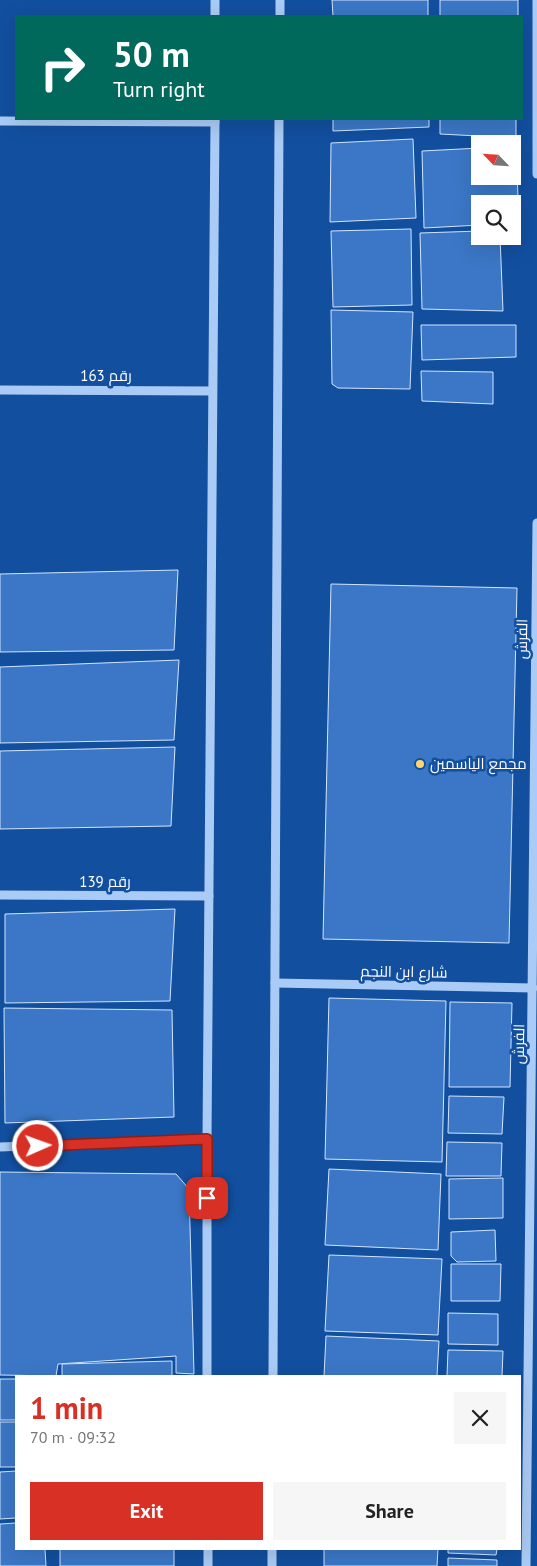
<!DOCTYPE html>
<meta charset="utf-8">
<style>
body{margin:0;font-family:"PT Sans",Cairo,sans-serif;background:#f6f6f6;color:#222;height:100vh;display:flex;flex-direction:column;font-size:19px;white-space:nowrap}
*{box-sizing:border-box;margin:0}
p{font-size:16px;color:#767676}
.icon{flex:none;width:28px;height:28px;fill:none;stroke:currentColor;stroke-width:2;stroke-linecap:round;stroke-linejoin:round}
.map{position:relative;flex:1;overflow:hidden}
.panel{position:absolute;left:15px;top:1375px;width:506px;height:175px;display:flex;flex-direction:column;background:#fff;border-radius:0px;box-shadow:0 5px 20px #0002}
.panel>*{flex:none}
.hud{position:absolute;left:15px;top:15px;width:508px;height:105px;border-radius:0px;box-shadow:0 5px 20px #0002;background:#00695c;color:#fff;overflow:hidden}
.needle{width:32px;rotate:295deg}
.fabs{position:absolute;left:471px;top:135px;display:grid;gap:10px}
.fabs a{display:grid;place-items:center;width:50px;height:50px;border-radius:0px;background:#fff;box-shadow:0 5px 20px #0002;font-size:25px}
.pin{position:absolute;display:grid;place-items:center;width:42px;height:42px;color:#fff;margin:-21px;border-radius:10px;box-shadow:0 2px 8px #0006}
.me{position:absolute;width:55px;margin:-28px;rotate:88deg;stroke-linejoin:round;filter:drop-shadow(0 0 4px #0008)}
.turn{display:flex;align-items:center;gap:18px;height:105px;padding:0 15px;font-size:22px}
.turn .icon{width:65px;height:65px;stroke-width:2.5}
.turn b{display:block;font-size:35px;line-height:42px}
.round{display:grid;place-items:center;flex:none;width:52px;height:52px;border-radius:0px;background:#f6f6f6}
.summary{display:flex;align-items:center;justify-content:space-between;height:85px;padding:0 15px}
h1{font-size:30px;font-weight:700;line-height:38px;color:#d93025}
.action{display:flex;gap:10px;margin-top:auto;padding:10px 15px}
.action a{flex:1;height:58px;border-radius:0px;background:#d93025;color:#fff;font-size:20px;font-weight:700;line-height:58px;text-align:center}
.action a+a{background:#f6f6f6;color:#222}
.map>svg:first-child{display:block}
</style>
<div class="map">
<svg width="537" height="1566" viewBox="0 0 537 1566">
<rect width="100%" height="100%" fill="#124f9f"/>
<!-- building -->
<g fill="#3b77c6" stroke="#d2e6fe">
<polygon points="332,0 428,0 428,16 333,16"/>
<rect x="440" y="0" width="78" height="16"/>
<polygon points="333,119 429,119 429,127 333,131"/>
<polygon points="440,119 516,119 516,138 440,134"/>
<polygon points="413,139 416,218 330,222 331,143"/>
<polygon points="512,146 516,146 519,222 512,223 512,204 480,204 480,225 424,228 422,151 480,148 480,176 512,176"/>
<polygon points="411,229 412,305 333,307 331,231"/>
<polygon points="480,231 480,236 500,236 503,311 422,309 420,233"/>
<polygon points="331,310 413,312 410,389 338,388 332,384"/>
<polygon points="421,325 516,325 516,357 422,360"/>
<polygon points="421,371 493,372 493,404 422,401"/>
<polygon points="178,570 174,650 0,652 0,574"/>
<polygon points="331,584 517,588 509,943 323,939"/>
<polygon points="179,660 174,740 0,743 0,667"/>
<polygon points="175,747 171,826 0,829 0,751"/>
<polygon points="175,909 170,1001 5,1003 5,914"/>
<polygon points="329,998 446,1001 442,1162 325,1159"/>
<polygon points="450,1002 512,1003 510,1087 449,1087"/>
<polygon points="4,1008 172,1010 174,1117 5,1123"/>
<polygon points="449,1096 504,1097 502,1134 448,1133"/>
<polygon points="447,1142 502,1143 501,1176 446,1176"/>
<polygon points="329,1169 441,1174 438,1250 325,1245"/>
<polygon points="0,1172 176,1174 189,1189 194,1374 176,1373 176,1356 58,1364 56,1376 0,1375"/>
<polygon points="503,1178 503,1218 449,1219 449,1179"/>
<polygon points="495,1230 496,1261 457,1262 451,1256 451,1232"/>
<polygon points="329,1255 442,1259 438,1335 325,1331"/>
<polygon points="451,1264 501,1264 500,1301 451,1301"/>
<polygon points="448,1313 498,1314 498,1345 448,1344"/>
<polygon points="326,1336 439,1341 437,1376 324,1376"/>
<polygon points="448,1350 503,1351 502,1376 447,1376"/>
<polygon points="172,1361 172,1376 62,1376 62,1364"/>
<rect x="0" y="1379" width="16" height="41"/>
<rect x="0" y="1422" width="16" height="45"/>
<polygon points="16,1471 16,1518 0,1519 0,1472"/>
<polygon points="16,1523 16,1549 45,1549 46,1566 0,1566 0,1524"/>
<rect x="60" y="1549" width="114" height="17"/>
<polygon points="324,1549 438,1549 437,1566 324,1566"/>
<polygon points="448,1549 497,1549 496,1555 448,1553"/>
<polygon points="448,1558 497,1560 497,1566 448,1566"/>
</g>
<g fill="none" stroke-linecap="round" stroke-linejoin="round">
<!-- minor -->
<g stroke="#aacbf5" stroke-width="9">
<polyline points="537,0 537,174"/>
<polyline points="215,16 215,0"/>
<polyline points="280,16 280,0"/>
<polyline points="0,121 215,122"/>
<polyline points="0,390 212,391"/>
<polyline points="0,895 209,896"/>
<polyline points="275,983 533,988"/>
<polyline points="0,1147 207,1139"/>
<polyline points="207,1376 207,1139 215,119"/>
<polyline points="273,1376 279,119"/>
<polyline points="208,1549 208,1566"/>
<polyline points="272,1566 272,1549"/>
<polyline points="526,1566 537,523"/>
</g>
</g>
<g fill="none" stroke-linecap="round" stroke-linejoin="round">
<defs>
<polyline id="route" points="38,1146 207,1139 207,1198"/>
</defs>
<!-- route casing -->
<use href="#route" stroke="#8d1f18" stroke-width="12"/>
<!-- route -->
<use href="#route" stroke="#d93025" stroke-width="9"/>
</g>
<!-- markers -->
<circle fill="#ffd66d" stroke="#124f9f" stroke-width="2" cx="420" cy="764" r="5"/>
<g text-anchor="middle" stroke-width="5" stroke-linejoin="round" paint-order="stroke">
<!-- street labels -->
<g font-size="15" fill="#fff" stroke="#124f9f">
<text x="106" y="381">رقم 163</text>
<text transform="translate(522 639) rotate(-89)" y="5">الفرش</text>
<text x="105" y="887">رقم 139</text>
<text transform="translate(404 972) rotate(1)" y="5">شارع ابن النجم</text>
<text transform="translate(519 1044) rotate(-89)" y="5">الفرش</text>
</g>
<!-- poi labels -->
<g font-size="15" fill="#fff" stroke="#124f9f" text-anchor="start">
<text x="430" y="769">مجمع الياسمين</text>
</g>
</g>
</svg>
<div class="fabs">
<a><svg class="needle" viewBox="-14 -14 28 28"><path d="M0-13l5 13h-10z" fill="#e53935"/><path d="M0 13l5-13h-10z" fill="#767676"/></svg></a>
<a><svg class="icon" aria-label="search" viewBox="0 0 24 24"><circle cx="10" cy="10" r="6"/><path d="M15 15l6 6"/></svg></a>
</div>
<div class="pin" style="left:207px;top:1198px;background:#d93025"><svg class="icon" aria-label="arrive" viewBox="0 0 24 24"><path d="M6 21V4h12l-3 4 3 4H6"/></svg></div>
<svg class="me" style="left:38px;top:1146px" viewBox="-20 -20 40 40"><circle r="17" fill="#d93025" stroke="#fff" stroke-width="3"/><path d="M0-11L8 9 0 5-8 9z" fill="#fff"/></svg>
<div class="hud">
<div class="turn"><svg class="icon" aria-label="right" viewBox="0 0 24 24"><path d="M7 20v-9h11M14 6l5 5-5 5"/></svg><div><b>50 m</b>Turn right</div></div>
</div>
<section class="panel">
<div class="summary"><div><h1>1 min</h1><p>70 m · 09:32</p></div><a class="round"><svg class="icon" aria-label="close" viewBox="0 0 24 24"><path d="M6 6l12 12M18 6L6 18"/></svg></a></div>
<div class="action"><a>Exit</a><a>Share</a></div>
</section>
</div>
